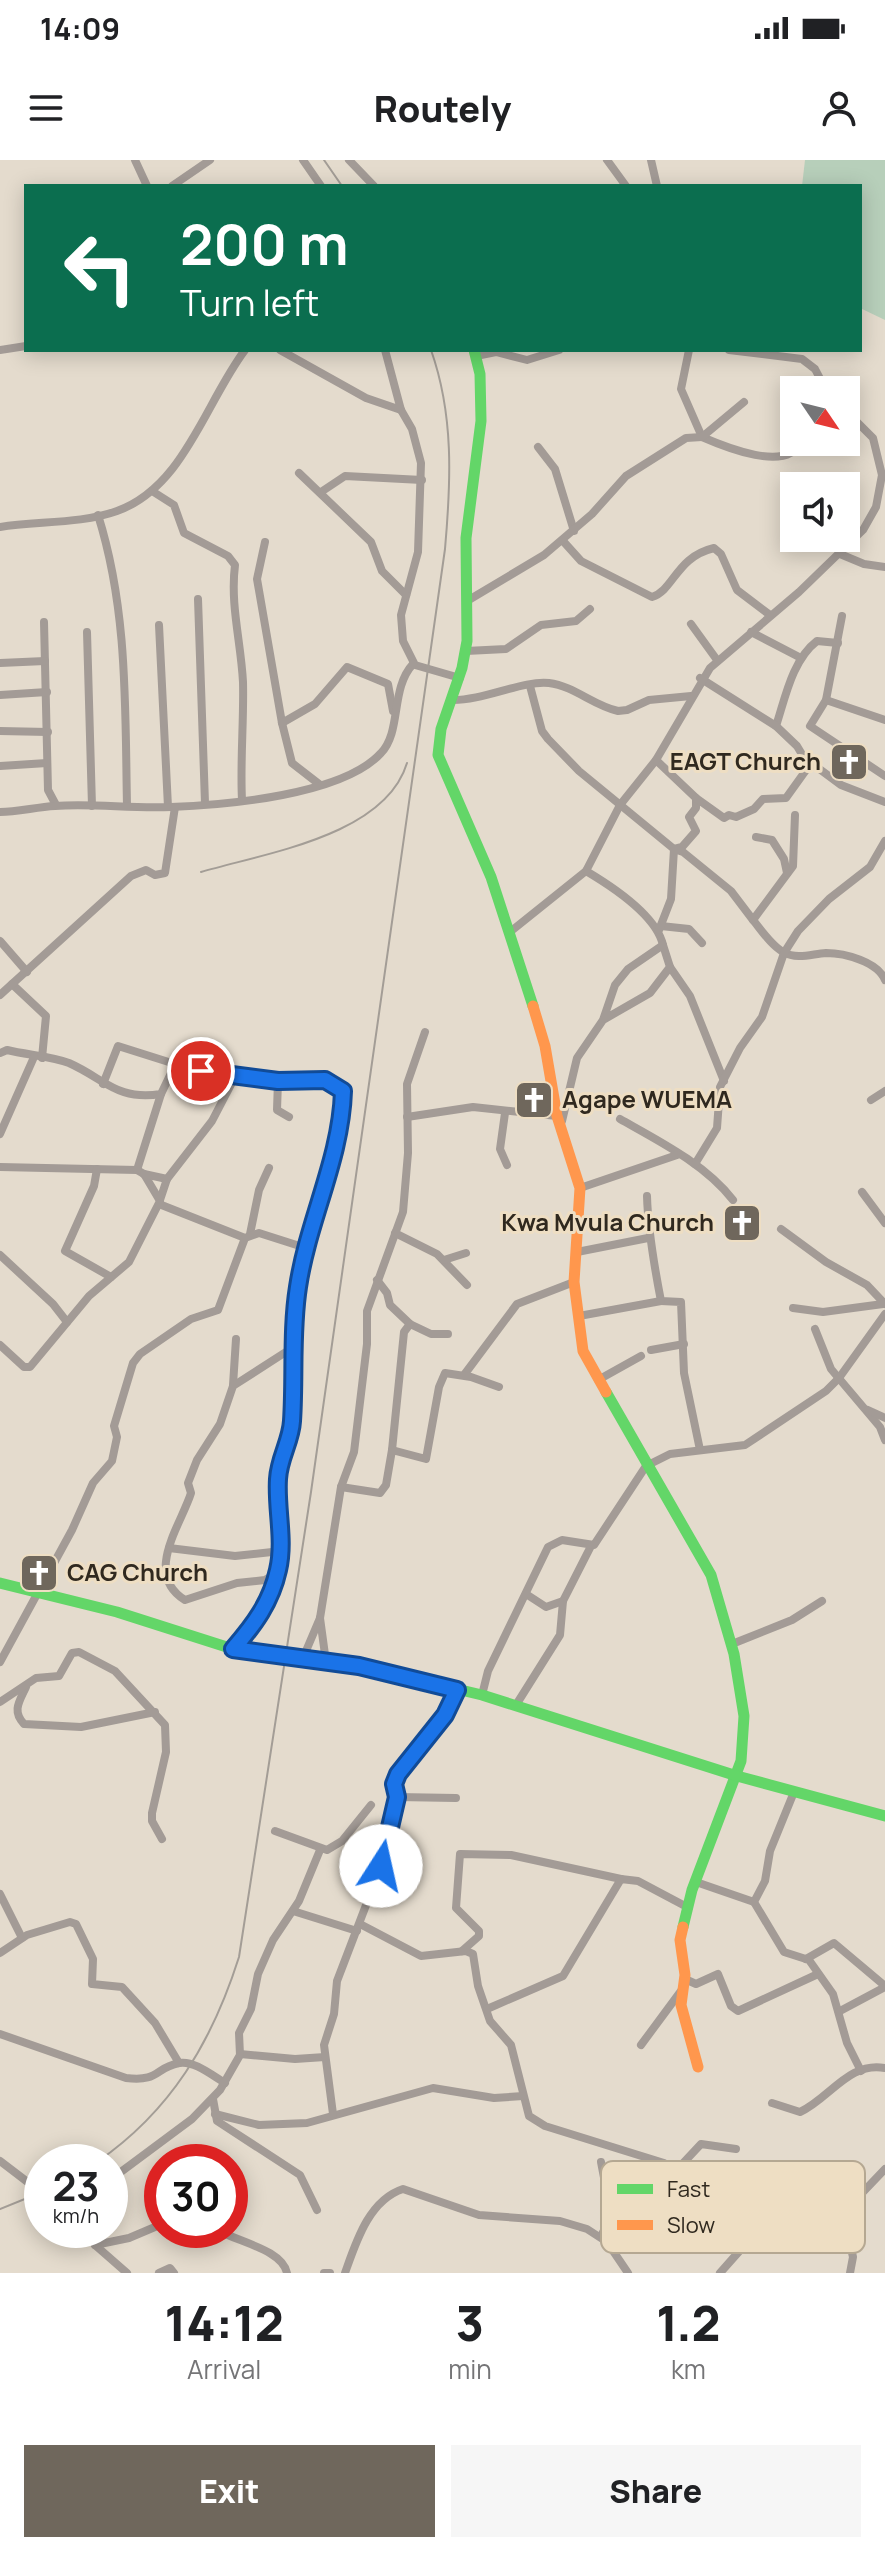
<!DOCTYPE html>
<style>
body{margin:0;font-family:Manrope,sans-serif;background:#f6f6f6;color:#202124;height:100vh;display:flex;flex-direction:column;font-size:30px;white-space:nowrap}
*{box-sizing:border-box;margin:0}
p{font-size:26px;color:#757577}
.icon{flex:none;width:44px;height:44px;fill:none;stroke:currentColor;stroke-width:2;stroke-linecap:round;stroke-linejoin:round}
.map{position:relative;height:2113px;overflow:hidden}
.drawer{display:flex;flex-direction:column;background:#fff;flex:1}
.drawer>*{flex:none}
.hud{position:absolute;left:24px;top:24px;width:838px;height:168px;border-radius:0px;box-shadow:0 4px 20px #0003;background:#0b6e4f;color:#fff;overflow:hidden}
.needle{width:52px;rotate:125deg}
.buttons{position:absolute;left:780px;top:216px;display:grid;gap:16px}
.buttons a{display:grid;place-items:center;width:80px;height:80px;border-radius:0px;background:#fff;box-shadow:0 4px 20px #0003;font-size:40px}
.speed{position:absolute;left:24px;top:1984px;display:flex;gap:16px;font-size:40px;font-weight:700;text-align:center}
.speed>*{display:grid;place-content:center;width:104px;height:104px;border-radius:50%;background:#fff;box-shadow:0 4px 20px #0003;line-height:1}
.speed small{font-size:20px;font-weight:400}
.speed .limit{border:12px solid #d22;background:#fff;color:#111}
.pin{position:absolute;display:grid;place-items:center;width:68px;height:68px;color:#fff;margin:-34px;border:4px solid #fff;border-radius:50%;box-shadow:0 2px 8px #0007}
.me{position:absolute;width:88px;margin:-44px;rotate:10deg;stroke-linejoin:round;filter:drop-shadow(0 0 6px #0008)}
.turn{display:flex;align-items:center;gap:28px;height:168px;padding:0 24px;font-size:36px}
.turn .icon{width:104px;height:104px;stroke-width:2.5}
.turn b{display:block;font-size:56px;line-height:68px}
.eta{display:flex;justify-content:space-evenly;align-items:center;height:136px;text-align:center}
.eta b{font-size:48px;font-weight:800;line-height:56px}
.action{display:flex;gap:16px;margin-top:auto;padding:16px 24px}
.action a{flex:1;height:92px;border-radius:0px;background:#6f675c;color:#fff;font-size:32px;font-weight:800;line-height:92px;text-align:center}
.action a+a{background:#f6f6f6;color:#202124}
.status{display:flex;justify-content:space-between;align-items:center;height:56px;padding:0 40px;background:#fff;direction:ltr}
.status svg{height:22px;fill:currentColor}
header{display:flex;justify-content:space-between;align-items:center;height:104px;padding:0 24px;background:#fff;font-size:36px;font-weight:800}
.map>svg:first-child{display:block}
</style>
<div class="status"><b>14:09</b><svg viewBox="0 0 49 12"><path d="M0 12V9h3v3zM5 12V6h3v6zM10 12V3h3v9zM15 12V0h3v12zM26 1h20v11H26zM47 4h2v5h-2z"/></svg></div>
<header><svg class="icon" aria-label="menu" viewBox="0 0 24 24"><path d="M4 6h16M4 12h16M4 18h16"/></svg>Routely<svg class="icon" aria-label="person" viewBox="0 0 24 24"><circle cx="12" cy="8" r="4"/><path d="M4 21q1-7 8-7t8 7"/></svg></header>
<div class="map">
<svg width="885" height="2113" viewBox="0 0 885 2113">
<rect width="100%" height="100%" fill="#e4dbcd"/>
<!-- green -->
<polygon fill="#b7cfba" points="805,0 885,0 885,160 860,148 860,26 802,26"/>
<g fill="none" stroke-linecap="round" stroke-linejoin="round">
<!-- street -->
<g stroke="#a39b96" stroke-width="8">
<polyline points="135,0 147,26"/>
<polyline points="303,0 321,26"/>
<polyline points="349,0 374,26"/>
<polyline points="607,0 626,26"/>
<polyline points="651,0 657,26"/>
<polyline points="172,26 210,0"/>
<polyline points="0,190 26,186"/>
<polyline points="280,190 366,238 401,250"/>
<polyline points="385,190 401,250 412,269 421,303 418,392 401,455 403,481 415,505 460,518"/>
<path d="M689,190L681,229L702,277C725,287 788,313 800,282"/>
<polyline points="729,190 802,199 815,209 826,230"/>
<polyline points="476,196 496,192 527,200 559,190"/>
<polyline points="538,287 555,309 574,371"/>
<polyline points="299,313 371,382 382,411 406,435"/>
<path d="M152,331L174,345L184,373L228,396L235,405C230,445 241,482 243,522C244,561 240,601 242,640"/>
<polyline points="321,332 345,316 422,320"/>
<path d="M98,355C128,450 125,548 127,646"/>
<path d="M0,367C37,361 81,364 117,351C184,327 205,243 245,190"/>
<path d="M563,381L581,401L652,437C674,430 676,397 714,388L721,394L737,430L770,455"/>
<polyline points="265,382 257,419 282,563 292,603 319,624"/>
<polyline points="840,394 864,404 885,407"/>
<polyline points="198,439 205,643"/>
<polyline points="467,441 544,395 592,354 626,316 686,278 702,277 744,242"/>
<polyline points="842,456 826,540 810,566 885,616"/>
<polyline points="44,462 48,630 56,645"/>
<polyline points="691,464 717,500"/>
<polyline points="159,465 168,647"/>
<polyline points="87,472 92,646"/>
<polyline points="751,472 801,498"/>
<polyline points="466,491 506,489 541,465 576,461 590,449"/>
<polyline points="0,503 45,501"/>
<polyline points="530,526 542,571 548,579 579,611 674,689 682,687 696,671 689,657 696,648 696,638 656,600"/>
<polyline points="0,535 47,532"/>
<path d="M451,540C483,541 523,520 549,523C574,526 594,546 618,551L627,550L649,540L691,536"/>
<polyline points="826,540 885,560"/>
<polyline points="282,563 315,544 347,507 388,524 393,551"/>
<path d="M776,566C785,539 792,500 817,481L838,483"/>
<polyline points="0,571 48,572"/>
<polyline points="806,599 841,625 885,642"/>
<polyline points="0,606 47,603"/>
<polyline points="696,638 724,658 729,655 736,657 754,649 763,639 786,638 809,606 797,586 776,566 700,518"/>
<path d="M0,652C18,652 36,647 55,646C93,643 132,649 171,647C226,645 343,635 381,593C402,571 390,529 413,504"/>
<path d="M795,655L793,706L753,760C762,771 771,785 783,792C798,800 811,794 826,793C845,793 878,802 885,820"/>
<polyline points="756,677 772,680 784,699 787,713"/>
<path d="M586,711C613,727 656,755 663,785"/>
<polyline points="661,766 689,769 702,783"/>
<polyline points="659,770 671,739 674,689 683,692 731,731 753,760"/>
<polyline points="510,772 586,711 620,645 656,600 710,508 799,432 863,370 876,347 882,315 873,278 846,251"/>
<polyline points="0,781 27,812"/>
<polyline points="670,807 690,836 724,921"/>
<polyline points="12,824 46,856 42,898"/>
<polyline points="0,835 131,716 146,710 155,715 165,713 175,647"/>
<path d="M0,893L7,890C27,895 50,896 69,903C105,919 117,941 161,934L174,907L278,921L325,920L343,931C341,999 309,1061 298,1127C290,1171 295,1216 292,1261C291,1281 279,1298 278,1319C276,1350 285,1380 278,1410C271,1442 254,1465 233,1489"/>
<polyline points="278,921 277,950 289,957"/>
<polyline points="103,924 118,886 175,904"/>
<polyline points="871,940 885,931"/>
<polyline points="505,953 500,989 507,1005"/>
<polyline points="407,957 473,947 557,956"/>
<path d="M620,959C659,981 705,1004 733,1040"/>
<polyline points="562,961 577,898 603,860 615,825 628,809 663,785 670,807 650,833 603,860"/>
<polyline points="0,974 34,897"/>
<polyline points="695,1004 717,968 720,927 740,888 762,857 784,793 798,771 829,739 870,707 885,681"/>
<polyline points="0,1007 137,1010 144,1014 160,1041 129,1102 89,1136 30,1207 24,1207 0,1185"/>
<polyline points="97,1009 94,1026 65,1091 111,1117"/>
<polyline points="137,1010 161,934"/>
<polyline points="144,1014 167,1019"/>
<polyline points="580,1028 677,995"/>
<polyline points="862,1032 885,1063"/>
<path d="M647,1036C648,1071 654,1105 661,1141L681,1142L684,1213L700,1290"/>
<polyline points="160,1040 167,1019 212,961 236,915"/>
<polyline points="159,1044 245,1078"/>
<polyline points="781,1069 826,1102 867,1125 885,1144"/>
<polyline points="395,1073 437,1094 467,1125"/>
<polyline points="250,1074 259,1030 269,1008"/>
<polyline points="577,1092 648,1078"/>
<polyline points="0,1095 53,1144 67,1162"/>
<polyline points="444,1100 466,1093"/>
<polyline points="377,1120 387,1133 390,1145 410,1164 404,1172 392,1290"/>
<polyline points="793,1148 823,1152 883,1144"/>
<polyline points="579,1156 661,1141"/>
<polyline points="410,1164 431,1174 448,1174"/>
<polyline points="815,1169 831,1209 880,1267 885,1280"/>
<polyline points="651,1190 684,1184"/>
<polyline points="464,1215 517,1144 574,1122"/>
<polyline points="598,1220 641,1196"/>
<polyline points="233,1225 236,1179"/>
<polyline points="868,1250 885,1258"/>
<polyline points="341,1327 380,1333 386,1325 392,1290 426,1299 439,1227 445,1213 471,1217 499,1227"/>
<polyline points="169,1388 235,1396 281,1391"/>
<path d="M277,1413L265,1420L237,1423L185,1440C143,1414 181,1365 191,1333L188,1323L197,1300L220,1264L233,1226L292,1188"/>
<polyline points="526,1434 546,1447 563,1441 591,1386"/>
<polyline points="320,1458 326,1502"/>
<polyline points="732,1484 792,1460 822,1441"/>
<polyline points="303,1498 320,1458 341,1327 354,1292 367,1184 367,1151 403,1052 408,993 407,924 425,872"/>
<polyline points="0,1502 72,1370 93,1323 112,1301 117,1277 114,1266 133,1203 140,1194 191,1159 218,1150 245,1078 259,1073 306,1088"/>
<path d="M26,1527C19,1542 12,1551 24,1564L81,1567L155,1552"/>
<polyline points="482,1535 488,1511 548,1387 562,1380 594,1385 646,1306 670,1294 745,1285 826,1231 839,1218 885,1154"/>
<polyline points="0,1542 36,1518 59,1516 72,1493 79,1492 115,1511 165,1565 166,1592 152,1653 152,1661 162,1679"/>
<polyline points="516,1545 560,1475 563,1441"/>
<polyline points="794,1632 770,1691 765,1721 754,1742 784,1792 809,1800 833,1834 847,1883 861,1911"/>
<polyline points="397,1637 456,1638"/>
<polyline points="275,1671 327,1690 342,1681 371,1645"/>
<polyline points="696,1722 754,1742"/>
<polyline points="0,1734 22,1778"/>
<polyline points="293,1751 357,1771"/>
<polyline points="360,1764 421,1796 466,1791 473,1794 478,1826 490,1861 511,1885 529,1956 545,1966 664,2003 672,2010 651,2043 613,2053 601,2076"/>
<polyline points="462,1791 479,1776 479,1771 456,1748 460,1694 511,1695 621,1719"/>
<polyline points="0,1793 27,1775 70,1762 76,1764 93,1799 92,1824 122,1827 155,1863 179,1903"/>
<polyline points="806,1799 834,1783 885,1826"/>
<polyline points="685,1819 696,1824 718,1814 731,1846 738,1851 818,1814"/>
<polyline points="487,1849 563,1816 621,1719 638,1721 687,1747"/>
<polyline points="840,1851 885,1827"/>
<path d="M0,1874L126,1918C160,1922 154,1908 179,1903C194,1900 213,1916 225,1923"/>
<polyline points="641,1885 681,1831"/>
<polyline points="240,1894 295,1899 325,1897"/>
<polyline points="213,1939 217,1961 300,2015 317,2050"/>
<path d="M772,1943L800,1952C829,1939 849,1901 885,1908"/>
<polyline points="215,1954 259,1965 307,1963 433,1928 494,1938 523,1936"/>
<path d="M333,1954L324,1885L334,1854L337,1821L381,1706L397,1637L394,1624C409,1589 440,1564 457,1530"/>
<polyline points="0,2001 38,2030"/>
<polyline points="601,2002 606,2028 621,2039 626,2049"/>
<polyline points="672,2015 701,1984 736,1989"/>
<polyline points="110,2020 192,1959 220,1930 240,1895 239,1873 251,1849 258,1814 273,1780 299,1741 320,1690"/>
<polyline points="85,2070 95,2085 127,2113"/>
<path d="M218,2070C237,2082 282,2089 287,2113"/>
<polyline points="95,2085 129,2078 162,2064"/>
<polyline points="159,2113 170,2108 174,2113"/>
<polyline points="324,2113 330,2113"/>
<path d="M345,2113C356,2082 369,2040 403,2029L479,2055L560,2061L587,2069L607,2082L628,2113"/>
<polyline points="720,2113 743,2087"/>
<polyline points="850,2113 853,2097 843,2053 885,2009"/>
</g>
<!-- fast -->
<g stroke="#63d668" stroke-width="11">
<polyline points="474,190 480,214 481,261 466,378 467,481 462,508 441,569 438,595 491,717 533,846"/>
<polyline points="606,1232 711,1415 734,1494 744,1556 741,1601 692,1730 683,1767"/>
<polyline points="0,1423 117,1452 233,1489 359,1506 482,1535 737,1616 885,1656"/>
</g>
<!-- slow -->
<g stroke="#ff974d" stroke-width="11">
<polyline points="533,846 545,886 557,956 580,1028 574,1122 583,1191 606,1232"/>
<polyline points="683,1767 680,1780 685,1815 681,1845 698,1907"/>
</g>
<!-- rail -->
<g stroke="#a39d96" stroke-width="2">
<polyline points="324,0 342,26"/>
<path d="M201,712C265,693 385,676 407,603"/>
<path d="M97,2002C171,1951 212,1882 239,1797L311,1332L445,389C451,321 454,255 431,190"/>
<polyline points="0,2049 42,2032"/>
</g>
</g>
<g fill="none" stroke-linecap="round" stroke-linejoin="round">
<defs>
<path id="route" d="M201,911L278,921L325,920L343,931C341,999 308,1060 298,1127C291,1171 295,1216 292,1261C291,1281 279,1298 278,1319C276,1349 285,1380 278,1410C271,1442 254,1465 233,1489L359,1506L457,1530L445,1555L398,1614L394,1624L397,1637L381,1706"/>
</defs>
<!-- route casing -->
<use href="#route" stroke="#114b97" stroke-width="20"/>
<!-- route -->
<use href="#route" stroke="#1a73e8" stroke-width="14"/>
</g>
<!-- icons -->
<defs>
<symbol id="church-square" viewBox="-11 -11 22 22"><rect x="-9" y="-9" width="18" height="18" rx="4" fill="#6f675c" stroke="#eedec3"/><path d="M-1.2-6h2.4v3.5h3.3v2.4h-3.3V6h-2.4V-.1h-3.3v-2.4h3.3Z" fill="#fff"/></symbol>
</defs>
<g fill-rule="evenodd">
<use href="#church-square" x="827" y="580" width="44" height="44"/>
<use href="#church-square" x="512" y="918" width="44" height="44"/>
<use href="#church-square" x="720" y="1041" width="44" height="44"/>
<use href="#church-square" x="17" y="1391" width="44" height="44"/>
</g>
<g text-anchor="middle" stroke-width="6" stroke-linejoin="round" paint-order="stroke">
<!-- poi labels -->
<g font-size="24" font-weight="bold" fill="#30291f" stroke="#eedec3" text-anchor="end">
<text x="821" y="610">EAGT Church</text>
<text x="562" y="948" text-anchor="start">Agape WUEMA</text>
<text x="714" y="1071">Kwa Mvula Church</text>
<text x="67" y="1421" text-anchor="start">CAG Church</text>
</g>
</g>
<!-- legend -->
<rect x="601" y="2001" width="264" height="92" rx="12" fill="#eedec3" stroke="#b5a892" stroke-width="2"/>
<rect x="617" y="2024" width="36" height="10" fill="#63d668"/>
<rect x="617" y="2060" width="36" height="10" fill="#ff974d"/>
<g font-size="22" fill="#30291f">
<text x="667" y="2037">Fast</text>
<text x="667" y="2073">Slow</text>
</g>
</svg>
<div class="buttons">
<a><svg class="needle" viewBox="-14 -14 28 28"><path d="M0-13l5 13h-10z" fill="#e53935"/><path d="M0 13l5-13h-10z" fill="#757577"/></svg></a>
<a><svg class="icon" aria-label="sound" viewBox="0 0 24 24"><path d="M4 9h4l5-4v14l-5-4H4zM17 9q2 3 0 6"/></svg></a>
</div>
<div class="speed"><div>23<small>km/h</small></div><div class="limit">30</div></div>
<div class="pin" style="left:201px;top:911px;background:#d93025"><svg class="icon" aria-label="arrive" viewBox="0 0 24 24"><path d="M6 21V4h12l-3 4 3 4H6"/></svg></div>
<svg class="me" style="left:381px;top:1706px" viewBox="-20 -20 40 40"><circle r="19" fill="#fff"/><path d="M0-13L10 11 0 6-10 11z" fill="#1a73e8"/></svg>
<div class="hud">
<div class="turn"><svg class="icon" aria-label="left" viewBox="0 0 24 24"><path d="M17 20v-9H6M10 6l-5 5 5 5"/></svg><div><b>200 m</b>Turn left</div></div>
</div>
</div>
<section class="drawer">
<div class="eta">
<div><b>14:12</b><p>Arrival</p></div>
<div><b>3</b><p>min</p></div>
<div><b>1.2</b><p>km</p></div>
</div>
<div class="action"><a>Exit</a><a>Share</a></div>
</section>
